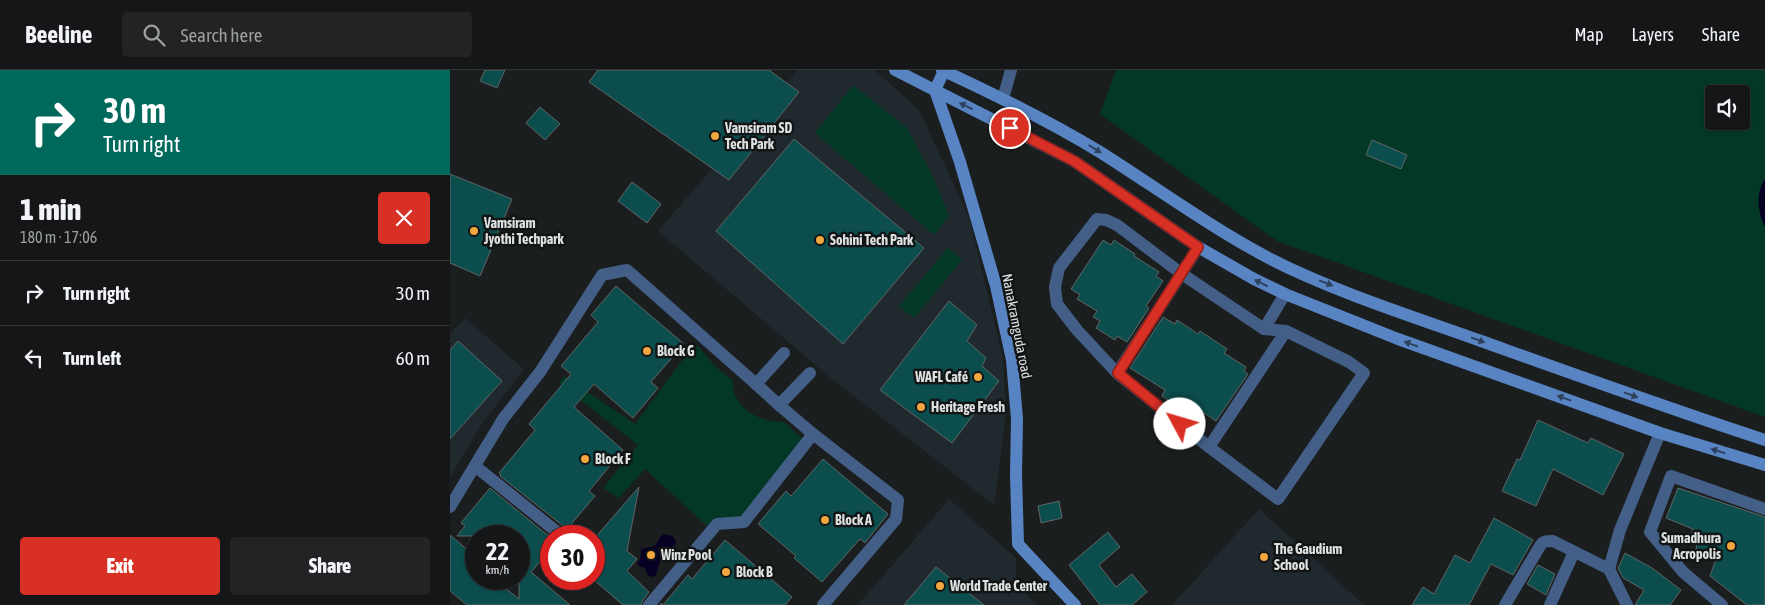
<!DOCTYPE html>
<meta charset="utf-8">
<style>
body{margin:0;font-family:"Asap Condensed",sans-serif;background:#212324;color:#f1f3f6;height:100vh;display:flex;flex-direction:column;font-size:19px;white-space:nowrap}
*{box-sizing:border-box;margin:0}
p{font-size:16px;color:#9d9fa1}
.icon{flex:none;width:28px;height:28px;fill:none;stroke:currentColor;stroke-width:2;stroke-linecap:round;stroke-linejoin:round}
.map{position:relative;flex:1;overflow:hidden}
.panel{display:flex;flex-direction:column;background:#141617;width:450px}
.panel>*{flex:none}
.guide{background:#00695c;color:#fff;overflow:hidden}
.controls{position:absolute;left:1255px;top:15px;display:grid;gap:10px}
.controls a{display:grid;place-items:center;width:45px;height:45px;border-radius:5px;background:#141617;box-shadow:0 1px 4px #0004,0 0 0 1px #333536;font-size:25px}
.speed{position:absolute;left:15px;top:455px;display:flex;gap:10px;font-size:25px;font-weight:700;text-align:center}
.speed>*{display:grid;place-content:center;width:65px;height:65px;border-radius:50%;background:#141617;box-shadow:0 1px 4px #0004,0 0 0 1px #333536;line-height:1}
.speed small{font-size:12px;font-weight:400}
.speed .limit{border:8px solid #d22;background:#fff;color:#111}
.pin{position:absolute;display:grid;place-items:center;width:42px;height:42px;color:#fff;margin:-21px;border:2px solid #fff;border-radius:50%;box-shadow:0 1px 5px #0007}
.me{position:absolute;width:55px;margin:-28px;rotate:309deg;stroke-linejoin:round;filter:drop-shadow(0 0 4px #0008)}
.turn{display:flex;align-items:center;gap:18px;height:105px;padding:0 20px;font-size:22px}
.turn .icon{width:65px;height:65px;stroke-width:2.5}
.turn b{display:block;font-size:35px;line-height:42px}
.round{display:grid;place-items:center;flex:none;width:52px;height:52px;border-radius:5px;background:#212324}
.overview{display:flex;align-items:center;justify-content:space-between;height:85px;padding:0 20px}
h1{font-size:30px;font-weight:800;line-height:38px}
.primary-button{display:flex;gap:10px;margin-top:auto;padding:10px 20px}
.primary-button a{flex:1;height:58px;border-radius:5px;background:#d93025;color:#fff;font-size:20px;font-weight:800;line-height:58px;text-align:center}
.primary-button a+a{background:#212324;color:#f1f3f6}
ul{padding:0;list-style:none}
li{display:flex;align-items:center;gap:15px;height:65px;padding:0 20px;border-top:1px solid #333536}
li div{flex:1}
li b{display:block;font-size:19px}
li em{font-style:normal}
header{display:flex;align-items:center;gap:30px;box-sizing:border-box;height:70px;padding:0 25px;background:#141617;border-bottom:1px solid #333536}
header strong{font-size:24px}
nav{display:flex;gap:28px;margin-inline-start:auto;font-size:18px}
.search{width:350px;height:45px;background:#212324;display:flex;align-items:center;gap:12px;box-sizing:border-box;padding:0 18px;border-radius:5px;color:#9d9fa1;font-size:19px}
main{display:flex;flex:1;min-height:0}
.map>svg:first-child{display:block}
</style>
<header>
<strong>Beeline</strong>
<div class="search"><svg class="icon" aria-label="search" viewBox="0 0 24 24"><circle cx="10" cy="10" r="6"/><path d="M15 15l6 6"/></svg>Search here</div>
<nav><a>Map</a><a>Layers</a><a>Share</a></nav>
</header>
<main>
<section class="panel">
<div class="guide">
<div class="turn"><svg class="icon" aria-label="right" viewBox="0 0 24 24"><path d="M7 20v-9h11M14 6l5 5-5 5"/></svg><div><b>30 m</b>Turn right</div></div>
</div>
<div class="overview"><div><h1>1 min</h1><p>180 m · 17:06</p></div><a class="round" style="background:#d93025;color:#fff"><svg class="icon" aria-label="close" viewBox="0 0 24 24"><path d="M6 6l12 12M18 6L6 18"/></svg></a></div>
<ul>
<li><svg class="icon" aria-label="right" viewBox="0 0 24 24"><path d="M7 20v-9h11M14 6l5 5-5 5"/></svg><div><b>Turn right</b></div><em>30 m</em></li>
<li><svg class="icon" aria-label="left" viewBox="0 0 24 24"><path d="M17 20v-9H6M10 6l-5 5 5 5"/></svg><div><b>Turn left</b></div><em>60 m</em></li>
</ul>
<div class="primary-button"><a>Exit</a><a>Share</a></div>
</section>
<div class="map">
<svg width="1315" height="535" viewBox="0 0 1315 535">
<rect width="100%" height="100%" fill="#1b1e1f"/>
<!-- built -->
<g fill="#20292d">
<polygon points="348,0 425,0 469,40 519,147 553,289 556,344 544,435 383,310 208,161"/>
<polygon points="15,248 74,299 32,354 0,407 0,264"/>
<polygon points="499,429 566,488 566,514 587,535 408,535"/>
<polygon points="809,439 914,535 722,535"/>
</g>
<!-- green -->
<g fill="#043826" fill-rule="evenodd">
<path d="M666,0H1315V347L827,171L650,44ZM1264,24H1291V51H1264Z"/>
<polygon points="403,15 457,58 483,107 499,146 484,165 365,63"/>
<polygon points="498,178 512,190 464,248 449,236"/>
<path d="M245,273C258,287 266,300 282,309C283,314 283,320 285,325C293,343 315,353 334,352L353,369L291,448L258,457L195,399L169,428L153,418L188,375L109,313L114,306L185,354Z"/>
</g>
<!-- water -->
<g fill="#080023">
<path d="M1315,109V157C1308,144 1305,122 1315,109Z"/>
<polygon points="213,464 222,466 225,469 226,474 212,484 206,505 202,507 198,506 195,498 187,495 191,486 191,479 205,476 210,467"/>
</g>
<!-- building -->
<g fill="#0c4e4e" stroke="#616464">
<polygon points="35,0 55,0 47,18 30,11"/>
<polygon points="148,0 319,0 349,22 279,110 139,12"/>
<polygon points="90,37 110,54 95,70 76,53"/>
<polygon points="344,69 474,178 393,274 266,161"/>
<polygon points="922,70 957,85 951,99 916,85"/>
<polygon points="0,104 62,129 30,206 0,193"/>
<polygon points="182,112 211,134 197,153 168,131"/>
<polygon points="653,170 661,175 664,170 685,184 684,186 709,202 706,206 713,211 696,236 699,238 677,272 667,266 665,270 646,258 650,251 643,247 647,241 627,229 630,225 621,219"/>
<polygon points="166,216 234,274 201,312 208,318 183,348 144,314 124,337 173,380 139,421 145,426 117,459 50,406 51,405 49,403 85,360 79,354 121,304 111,296 148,252 141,245"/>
<polygon points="499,231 527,255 517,271 536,288 532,296 549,311 502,373 430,320"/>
<polygon points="713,247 725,254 727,250 748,264 750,261 777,279 774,283 796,297 794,301 798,304 766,351 739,333 735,340 727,336 712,326 715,320 680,298"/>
<polygon points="8,271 52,311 0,369 0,280"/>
<polygon points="1088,350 1138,373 1141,368 1174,384 1153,425 1103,399 1086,436 1052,421 1067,389 1070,390"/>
<polygon points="373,389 438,444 415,473 410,469 372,512 344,488 346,486 308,454 336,421 341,426"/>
<polygon points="189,417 177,481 187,489 177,501 199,522 193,530 191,535 173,535 144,510 144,469"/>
<polygon points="40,418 101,468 101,479 81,502 120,535 17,535 0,521 0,465 26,487 26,509 44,509 69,529 69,466 7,466 15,456 11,453"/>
<polygon points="1228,418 1315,447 1315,535 1297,535 1260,506 1266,489 1246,480 1247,472 1240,469 1243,459 1216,448"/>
<polygon points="609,431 612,448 591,453 588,436"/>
<polygon points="1044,448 1083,470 1063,505 1041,494 1019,535 962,535 973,517 984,524 1005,485 1020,493"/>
<polygon points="658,462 670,477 649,495 666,517 682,504 697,522 682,535 650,535 619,495"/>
<polygon points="275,470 342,527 335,535 210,535 211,533 213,535 238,505 242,509"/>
<polygon points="1175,483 1202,498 1231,520 1220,535 1185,535 1194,520 1173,508 1168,498"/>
<polygon points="1088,495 1105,504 1096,525 1077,514"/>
<polygon points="486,497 534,535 454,535"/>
</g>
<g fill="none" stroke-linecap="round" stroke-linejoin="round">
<!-- minor -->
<g stroke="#445f87" stroke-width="12">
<polyline points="553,29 561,0"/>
<polyline points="814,259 835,224"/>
<polyline points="360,303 329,335 363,364 448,430 446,449 373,535"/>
<path d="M667,303L627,260L607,234L605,217L609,198L647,149L656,150L667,155L732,204L814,259L836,261L759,377L667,303C691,266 715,230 738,193L739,192L748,177"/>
<polyline points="306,314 329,335"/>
<polyline points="759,377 828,429 914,303 899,292 836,261"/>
<polyline points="25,396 112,466"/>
<polyline points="0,437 53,349 90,302 152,205 177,200 306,314 334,283"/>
<polyline points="199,535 267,454 294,452 363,364"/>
<path d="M1055,535L1090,476C1093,471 1096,471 1103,471L1159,499"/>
<polyline points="1100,535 1124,482"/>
<polyline points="1177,535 1159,499 1170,460 1210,363"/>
<polyline points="1272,535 1233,502 1200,462 1221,406 1315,439"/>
</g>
<!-- secondary -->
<g stroke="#5884c4" stroke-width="12">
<polyline points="445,0 624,91 748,177 804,209 835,224 948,269 1210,363 1315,395"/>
<path d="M492,0C546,25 599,51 650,82C715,123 781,173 852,204C910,230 972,250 1031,271C1126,305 1220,339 1315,370"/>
<polyline points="494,1 485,20 510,92 546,216 562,290 567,349 566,405 568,474 625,535"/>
</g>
</g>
<!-- one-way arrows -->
<defs><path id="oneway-solid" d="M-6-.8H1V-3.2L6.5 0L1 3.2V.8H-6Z" transform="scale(1.25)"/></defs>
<g fill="#2e415c">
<use href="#oneway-solid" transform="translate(516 36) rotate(-154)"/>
<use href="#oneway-solid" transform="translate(645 79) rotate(32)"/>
<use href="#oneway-solid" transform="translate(811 213) rotate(-154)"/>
<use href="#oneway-solid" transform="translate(876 213) rotate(21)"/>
<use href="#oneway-solid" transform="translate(1028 270) rotate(20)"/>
<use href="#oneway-solid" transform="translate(961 274) rotate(-160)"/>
<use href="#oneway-solid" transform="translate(1181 325) rotate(20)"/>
<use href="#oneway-solid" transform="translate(1114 328) rotate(-160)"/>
<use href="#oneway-solid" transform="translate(1268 381) rotate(-163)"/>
</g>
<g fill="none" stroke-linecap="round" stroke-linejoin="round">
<defs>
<polyline id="route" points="560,58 624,91 748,177 668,303 730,354"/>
</defs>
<!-- route casing -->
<use href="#route" stroke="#8d1f18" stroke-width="12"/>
<!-- route -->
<use href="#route" stroke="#d93025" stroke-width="9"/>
</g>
<!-- markers -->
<g fill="#f1a63f" stroke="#121516" stroke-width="2">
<circle cx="265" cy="66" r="5"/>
<circle cx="24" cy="161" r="5"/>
<circle cx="370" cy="170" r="5"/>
<circle cx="197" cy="281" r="5"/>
<circle cx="528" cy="307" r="5"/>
<circle cx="471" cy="337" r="5"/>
<circle cx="135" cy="389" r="5"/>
<circle cx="375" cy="450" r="5"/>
<circle cx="1281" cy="476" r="5"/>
<circle cx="201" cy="485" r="5"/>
<circle cx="814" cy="487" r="5"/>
<circle cx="276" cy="502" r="5"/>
<circle cx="490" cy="516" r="5"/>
</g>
<g text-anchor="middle" stroke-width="5" stroke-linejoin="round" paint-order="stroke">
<!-- poi labels -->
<g font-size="14" font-weight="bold" fill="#dfe1e1" stroke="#121516" text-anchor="start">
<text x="275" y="63">Vamsiram SD<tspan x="275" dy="16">Tech Park</tspan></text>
<text x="34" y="158">Vamsiram<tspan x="34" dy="16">Jyothi Techpark</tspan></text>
<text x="380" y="175">Sohini Tech Park</text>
<text x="207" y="286">Block G</text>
<text x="518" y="312" text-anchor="end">WAFL Café</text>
<text x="481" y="342">Heritage Fresh</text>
<text x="145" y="394">Block F</text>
<text x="385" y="455">Block A</text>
<text x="1271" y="473" text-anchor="end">Sumadhura<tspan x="1271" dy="16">Acropolis</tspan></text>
<text x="824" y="484">The Gaudium<tspan x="824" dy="16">School</tspan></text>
<text x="211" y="490">Winz Pool</text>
<text x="286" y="507">Block B</text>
<text x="500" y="521">World Trade Center</text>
</g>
<!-- street labels -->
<g font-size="14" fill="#dfe1e1" stroke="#121516">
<text transform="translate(567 256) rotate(79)" y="5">Nanakramguda road</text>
</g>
</g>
</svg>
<div class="controls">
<a><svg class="icon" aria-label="sound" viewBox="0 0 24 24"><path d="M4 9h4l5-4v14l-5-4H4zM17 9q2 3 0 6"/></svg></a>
</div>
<div class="speed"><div>22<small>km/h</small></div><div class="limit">30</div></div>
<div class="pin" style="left:560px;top:58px;background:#d93025"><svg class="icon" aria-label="arrive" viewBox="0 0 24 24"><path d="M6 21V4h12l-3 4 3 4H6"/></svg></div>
<svg class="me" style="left:730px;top:354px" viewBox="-20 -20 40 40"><circle r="19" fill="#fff"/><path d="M0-13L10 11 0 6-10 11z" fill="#d93025"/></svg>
</div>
</main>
